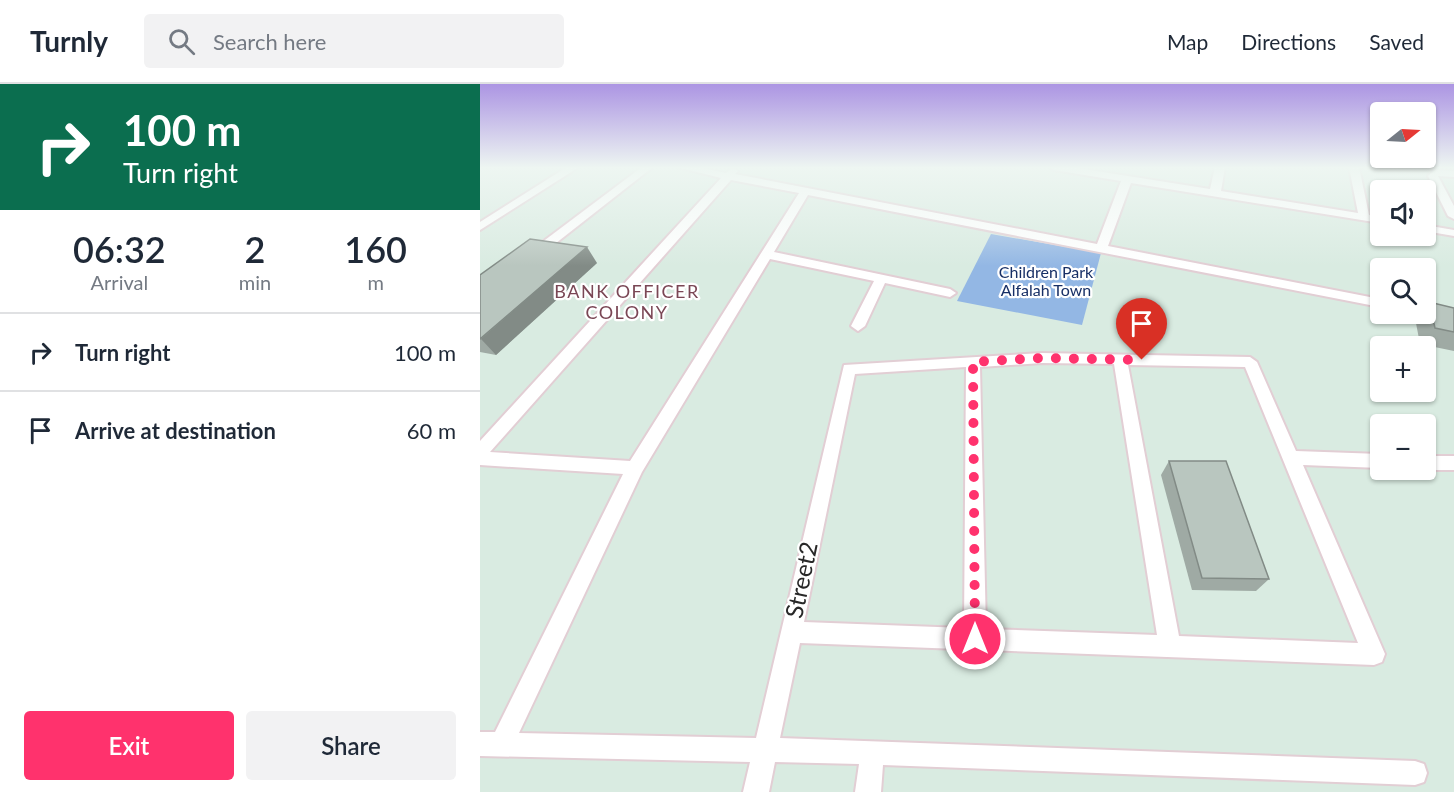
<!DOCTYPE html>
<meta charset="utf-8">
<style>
body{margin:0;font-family:Lato,sans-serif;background:#f2f2f3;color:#1f2937;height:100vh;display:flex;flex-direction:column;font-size:22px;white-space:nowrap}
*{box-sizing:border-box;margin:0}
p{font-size:20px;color:#747a83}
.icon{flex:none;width:33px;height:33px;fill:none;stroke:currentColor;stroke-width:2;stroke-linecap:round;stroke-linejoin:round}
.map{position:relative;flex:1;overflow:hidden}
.sheet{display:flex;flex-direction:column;background:#fff;width:480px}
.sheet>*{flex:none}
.banner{background:#0b6e4f;color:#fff;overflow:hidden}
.needle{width:39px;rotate:72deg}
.controls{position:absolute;left:890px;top:18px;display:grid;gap:12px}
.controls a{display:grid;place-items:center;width:66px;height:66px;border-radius:6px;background:#fff;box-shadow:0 2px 4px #0004;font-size:30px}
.pin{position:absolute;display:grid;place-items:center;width:51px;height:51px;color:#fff;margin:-62px -26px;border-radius:50% 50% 50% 0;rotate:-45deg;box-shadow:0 0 6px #0007}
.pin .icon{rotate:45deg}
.me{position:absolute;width:66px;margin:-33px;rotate:0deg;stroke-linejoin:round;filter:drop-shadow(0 0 4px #0008)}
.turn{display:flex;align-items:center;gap:21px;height:126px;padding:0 24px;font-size:27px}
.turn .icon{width:78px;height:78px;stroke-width:2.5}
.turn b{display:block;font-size:42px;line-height:51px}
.eta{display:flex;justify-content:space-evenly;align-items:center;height:102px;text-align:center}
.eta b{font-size:36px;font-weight:600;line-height:42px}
.primary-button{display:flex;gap:12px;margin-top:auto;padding:12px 24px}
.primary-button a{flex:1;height:69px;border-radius:6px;background:#ff326d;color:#fff;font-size:24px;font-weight:600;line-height:69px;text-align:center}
.primary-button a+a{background:#f2f2f3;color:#1f2937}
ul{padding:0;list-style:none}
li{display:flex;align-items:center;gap:18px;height:78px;padding:0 24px;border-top:2px solid #e0e1e3}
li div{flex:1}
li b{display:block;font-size:22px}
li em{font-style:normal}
header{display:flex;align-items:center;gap:36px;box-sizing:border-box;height:84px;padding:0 30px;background:#fff;border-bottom:2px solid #e0e1e3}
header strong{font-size:28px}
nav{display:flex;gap:33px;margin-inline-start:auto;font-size:21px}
.search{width:420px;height:54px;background:#f2f2f3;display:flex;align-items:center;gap:15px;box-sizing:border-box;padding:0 21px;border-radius:6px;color:#747a83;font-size:22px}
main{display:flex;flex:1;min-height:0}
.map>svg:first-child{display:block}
</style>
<header>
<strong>Turnly</strong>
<div class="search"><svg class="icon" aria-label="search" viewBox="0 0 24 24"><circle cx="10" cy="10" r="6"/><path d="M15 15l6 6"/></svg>Search here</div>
<nav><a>Map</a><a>Directions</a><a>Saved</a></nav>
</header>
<main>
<section class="sheet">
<div class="banner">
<div class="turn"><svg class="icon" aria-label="right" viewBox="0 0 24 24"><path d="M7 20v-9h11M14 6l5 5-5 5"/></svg><div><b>100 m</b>Turn right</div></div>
</div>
<div class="eta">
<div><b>06:32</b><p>Arrival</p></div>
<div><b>2</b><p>min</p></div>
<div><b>160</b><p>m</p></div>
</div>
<ul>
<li><svg class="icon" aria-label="right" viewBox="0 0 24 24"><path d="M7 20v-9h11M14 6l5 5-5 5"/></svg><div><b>Turn right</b></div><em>100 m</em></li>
<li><svg class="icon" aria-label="arrive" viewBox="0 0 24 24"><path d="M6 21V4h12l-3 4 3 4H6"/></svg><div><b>Arrive at destination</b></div><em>60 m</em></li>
</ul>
<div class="primary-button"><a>Exit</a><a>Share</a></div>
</section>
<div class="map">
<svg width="974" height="708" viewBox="0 0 974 708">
<rect width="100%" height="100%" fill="#d9ebe1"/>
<!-- green -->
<polygon fill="#93b7e4" points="511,150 621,169 602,241 477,217"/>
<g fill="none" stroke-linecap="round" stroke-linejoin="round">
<defs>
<g id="street">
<polygon points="87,83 99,83 0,146 0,138"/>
<polygon points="162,83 173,83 57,174 49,174 49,168"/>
<path d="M197,83H217L246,89L253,84L258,87L255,90L617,160L641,97L574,86L569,83H591L730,105L735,83H745L741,107L878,129L869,83H879L889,131L900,133V139L651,99L628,162L900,215V223L328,111L294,168L470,205L476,209L470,213L405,199L385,242L378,247L371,242L394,197L290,175L162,388L39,649L276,654L364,281L562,269L770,273L777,278L816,367L900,370V384L823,381L905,570L902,578L894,581L320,559L300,654L935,677L944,680L947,689L944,698L935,701L403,681L401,708H375L379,680L295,678L289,708H263L270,678L0,672V648H15L143,390L0,381V357L241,94ZM251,96L319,109L150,377L10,368ZM562,279L634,280L677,551L506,545L500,283ZM648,281L765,283L878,559L699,552ZM486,283L484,544L324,538L375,290Z"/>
<polygon points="954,86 974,87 974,93 958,92 974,122 974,135 968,132 948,92"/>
<polygon points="945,141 974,146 974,152 945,147"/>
<polygon points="945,372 974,372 974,386 944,386"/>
</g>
</defs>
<!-- street casing -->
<use href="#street" stroke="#e2ced4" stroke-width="4"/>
<!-- street -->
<use href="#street" fill="#fff" fill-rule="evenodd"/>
</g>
<!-- wall -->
<g fill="#9faaa4">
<polygon points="117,179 16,271 0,268 0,191"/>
<polygon points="949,218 974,224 974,267 940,260 935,234 939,230 945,230 945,223"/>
<polygon points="689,377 789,495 776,507 712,506 681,391"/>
</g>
<!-- shaded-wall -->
<polygon fill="#828b86" points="107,163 117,179 16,271 1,255"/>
<!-- building -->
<g fill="#b9c6bf" stroke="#828b86" stroke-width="1.5">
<polygon points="50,155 107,163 0,255 0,191"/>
<polygon points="949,218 974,224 974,248 955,244"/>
<polygon points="689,377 746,377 789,495 722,494"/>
</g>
<!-- sky -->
<linearGradient id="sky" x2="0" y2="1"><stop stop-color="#ac95e3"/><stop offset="0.46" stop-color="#eef6f2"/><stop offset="1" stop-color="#eef6f2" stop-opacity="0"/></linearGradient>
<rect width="974" height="182" fill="url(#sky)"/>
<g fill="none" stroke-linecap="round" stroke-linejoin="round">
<!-- route -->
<polyline stroke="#ff326d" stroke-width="10" stroke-dasharray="0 18" points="495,555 493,278 562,274 662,276"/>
</g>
<g text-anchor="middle" stroke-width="4.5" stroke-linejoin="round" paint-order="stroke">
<!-- far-park labels -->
<g font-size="16" fill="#172f66" stroke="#fff">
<text x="566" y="194">Children Park<tspan x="566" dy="18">Alfalah Town</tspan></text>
</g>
<!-- far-neighbourhood labels -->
<g font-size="18" letter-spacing="1.5" fill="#7a4755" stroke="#fff">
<text x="147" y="214">BANK OFFICER<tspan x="147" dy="21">COLONY</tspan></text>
</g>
<!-- near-street labels -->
<g font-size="24" fill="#282828" stroke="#fff">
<text transform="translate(322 496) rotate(-78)" y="8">Street2</text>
</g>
</g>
</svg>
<div class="controls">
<a><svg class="needle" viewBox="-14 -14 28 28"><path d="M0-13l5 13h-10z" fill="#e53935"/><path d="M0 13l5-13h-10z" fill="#747a83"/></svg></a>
<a><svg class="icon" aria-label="sound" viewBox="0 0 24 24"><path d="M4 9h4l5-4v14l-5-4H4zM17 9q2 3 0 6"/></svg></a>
<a><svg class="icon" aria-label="search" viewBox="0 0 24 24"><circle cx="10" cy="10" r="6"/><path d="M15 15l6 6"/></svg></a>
<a>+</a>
<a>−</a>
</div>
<div class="pin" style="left:662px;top:276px;background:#d93025"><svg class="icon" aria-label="arrive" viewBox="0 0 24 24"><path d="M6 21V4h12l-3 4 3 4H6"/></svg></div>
<svg class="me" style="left:495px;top:555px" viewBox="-20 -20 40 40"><circle r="17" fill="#ff326d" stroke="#fff" stroke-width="3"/><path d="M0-11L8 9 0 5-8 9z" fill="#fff"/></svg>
</div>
</main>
